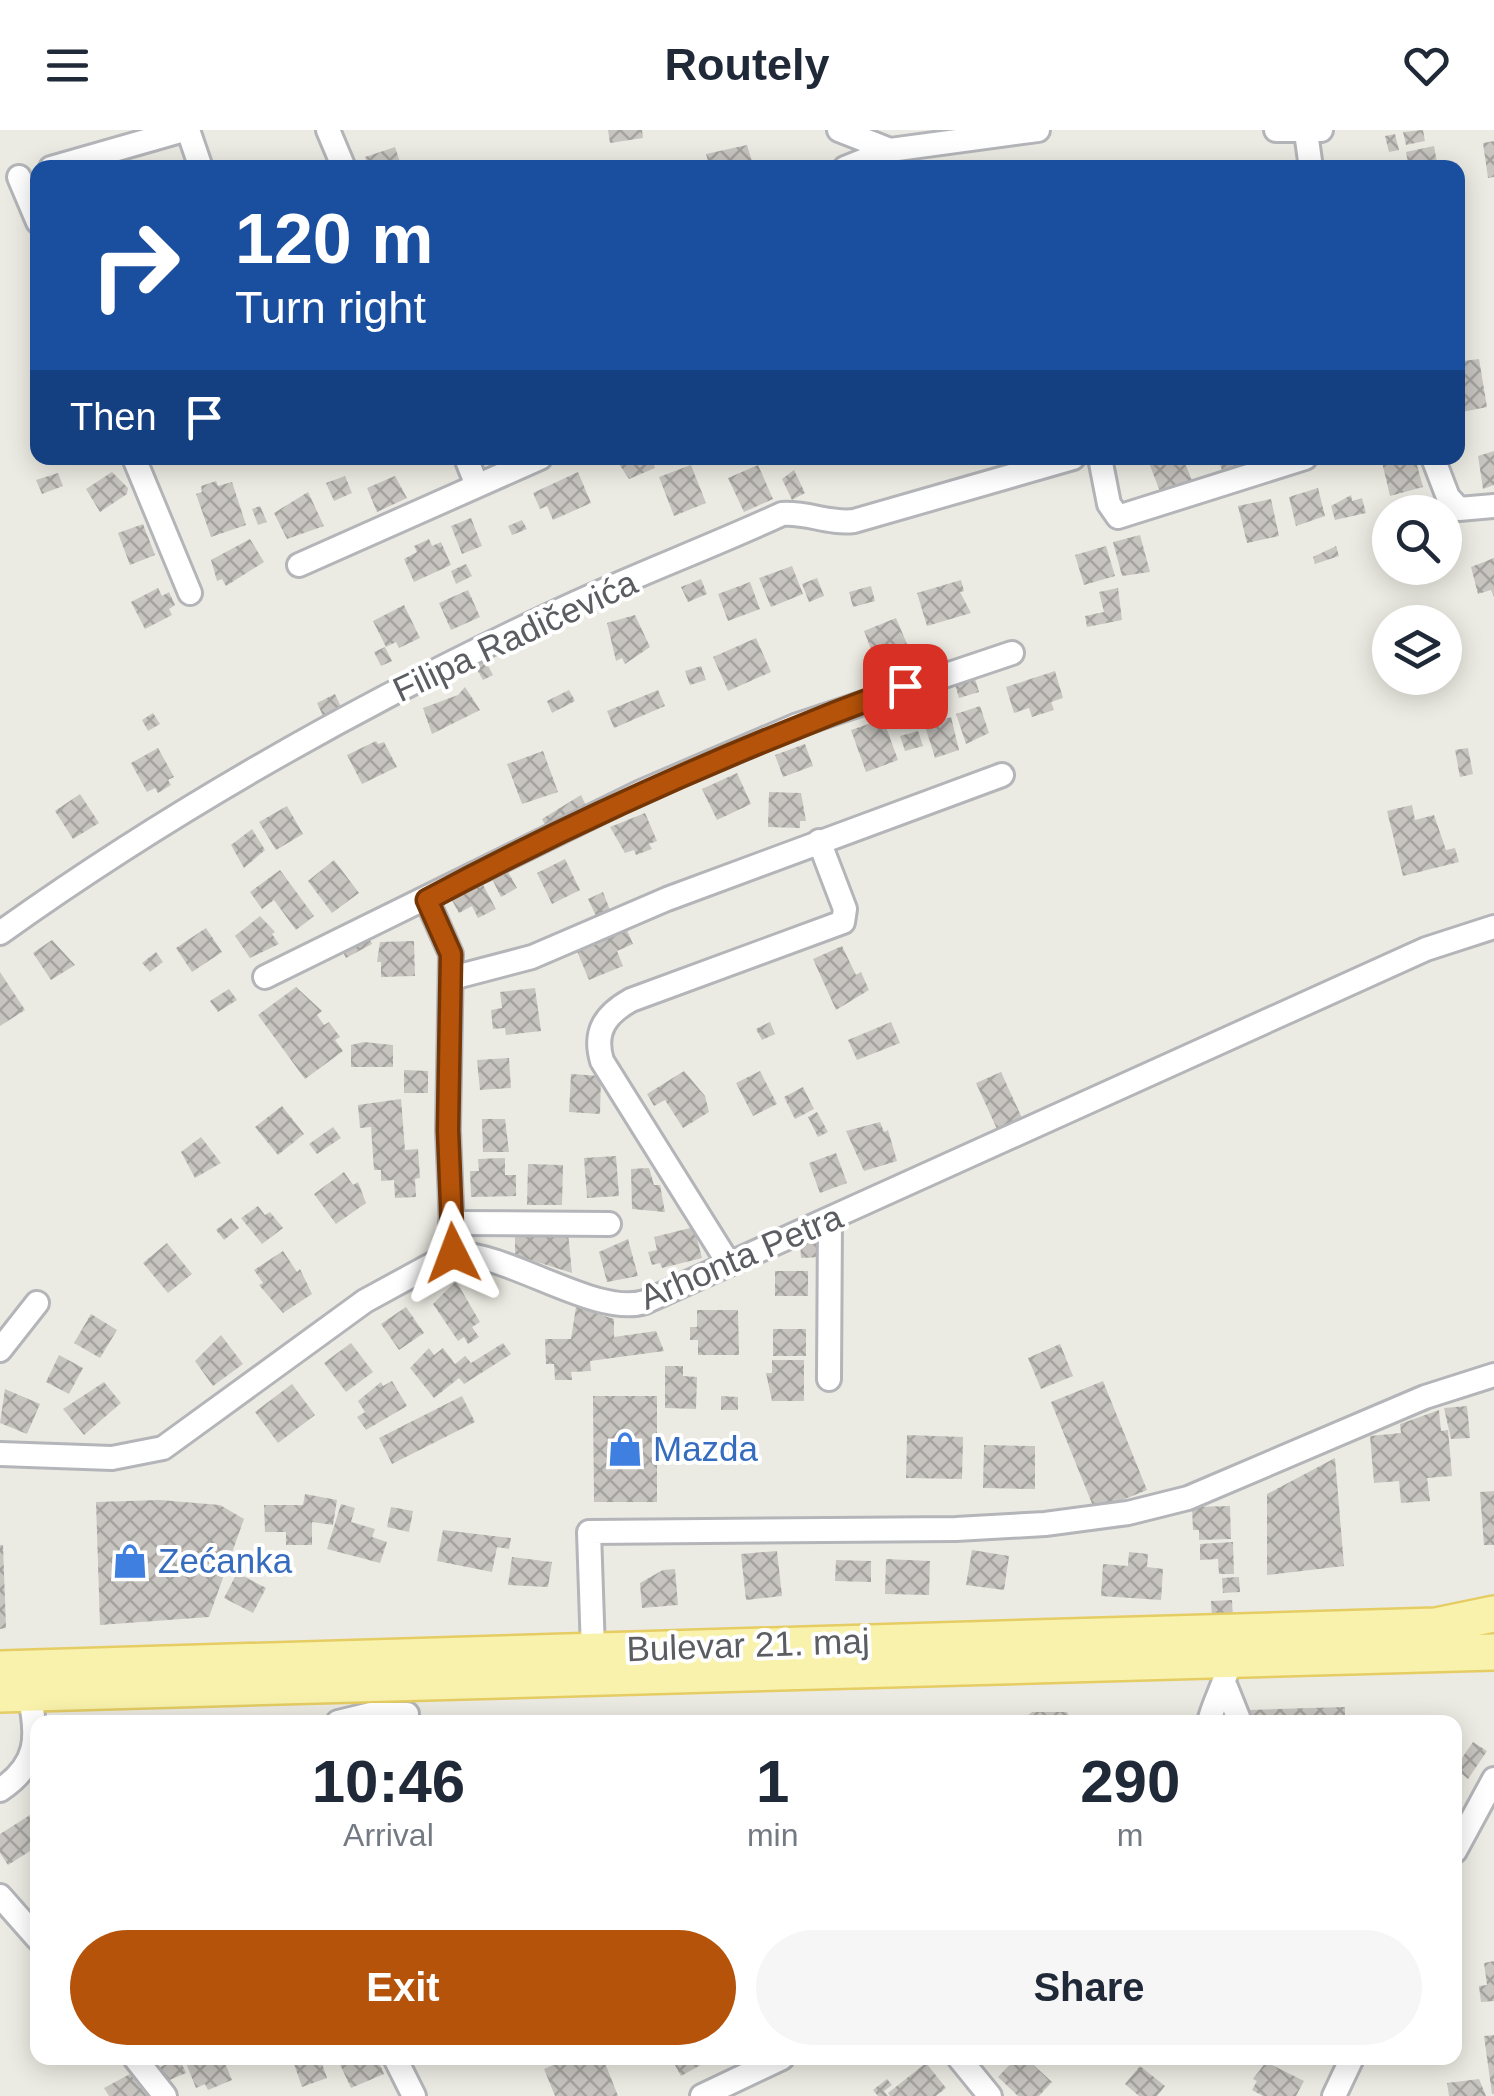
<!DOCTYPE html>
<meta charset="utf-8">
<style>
body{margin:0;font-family:Arial,sans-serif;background:#f6f6f7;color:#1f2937;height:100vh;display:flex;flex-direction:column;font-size:38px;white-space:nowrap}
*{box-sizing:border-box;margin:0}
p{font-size:32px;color:#747a83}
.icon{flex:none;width:55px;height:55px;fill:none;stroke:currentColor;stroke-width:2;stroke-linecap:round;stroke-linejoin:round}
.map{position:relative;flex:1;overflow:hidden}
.panel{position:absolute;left:30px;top:1585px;width:1432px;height:350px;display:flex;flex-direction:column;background:#fff;border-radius:20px;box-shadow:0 5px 25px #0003}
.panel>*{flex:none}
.banner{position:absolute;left:30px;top:30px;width:1435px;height:305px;border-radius:20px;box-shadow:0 5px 25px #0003;background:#1a4fa0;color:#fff;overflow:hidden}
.controls{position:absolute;left:1372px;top:365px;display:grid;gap:20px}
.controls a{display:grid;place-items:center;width:90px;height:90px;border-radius:50%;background:#fff;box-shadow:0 5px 25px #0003;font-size:50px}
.pin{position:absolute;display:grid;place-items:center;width:85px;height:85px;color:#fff;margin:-42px;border-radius:20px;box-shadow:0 5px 15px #0006}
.me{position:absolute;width:110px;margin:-55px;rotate:357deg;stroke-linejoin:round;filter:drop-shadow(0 0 8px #0008)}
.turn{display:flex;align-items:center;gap:35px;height:210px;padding:0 40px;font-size:45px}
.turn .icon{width:130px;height:130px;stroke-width:2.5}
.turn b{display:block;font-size:70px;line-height:85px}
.then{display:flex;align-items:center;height:95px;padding:0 40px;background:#0003;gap:20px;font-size:38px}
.eta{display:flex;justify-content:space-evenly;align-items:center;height:170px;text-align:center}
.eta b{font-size:60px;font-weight:700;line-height:70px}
.primary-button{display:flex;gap:20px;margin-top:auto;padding:20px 40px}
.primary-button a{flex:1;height:115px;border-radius:60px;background:#b45309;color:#fff;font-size:40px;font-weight:700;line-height:115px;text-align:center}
.primary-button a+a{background:#f6f6f7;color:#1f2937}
header{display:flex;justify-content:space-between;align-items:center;height:130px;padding:0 40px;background:#fff;font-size:45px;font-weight:700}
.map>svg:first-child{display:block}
</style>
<header><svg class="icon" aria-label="menu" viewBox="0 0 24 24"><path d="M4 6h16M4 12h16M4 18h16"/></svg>Routely<svg class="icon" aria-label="heart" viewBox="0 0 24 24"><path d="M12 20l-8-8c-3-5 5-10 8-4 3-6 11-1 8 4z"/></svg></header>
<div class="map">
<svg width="1494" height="1966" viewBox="0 0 1494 1966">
<defs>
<pattern id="building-cross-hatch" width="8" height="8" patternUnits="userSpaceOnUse" patternTransform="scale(2.5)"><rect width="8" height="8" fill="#c8c5c0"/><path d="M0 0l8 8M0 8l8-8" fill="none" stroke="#a5a39f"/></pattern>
</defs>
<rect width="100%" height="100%" fill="#ecebe3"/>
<!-- building -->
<g fill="url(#building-cross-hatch)">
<polygon points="608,0 642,0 643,8 610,13"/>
<polygon points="1423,0 1425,11 1406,15 1403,2"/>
<polygon points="1395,4 1399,20 1389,22 1385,6"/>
<polygon points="1494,11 1494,47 1488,48 1483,13"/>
<polygon points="747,15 754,38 710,38 706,24"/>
<polygon points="1434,16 1438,38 1409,38 1406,22"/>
<polygon points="395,17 402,38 369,38 365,27"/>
<polygon points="1479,229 1487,277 1462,282 1458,274 1458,239 1464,238 1463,231"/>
<polygon points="1494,321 1494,355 1483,359 1478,326"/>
<polygon points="615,328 651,328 655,338 629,349"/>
<polygon points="1147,328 1183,328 1193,353 1161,364"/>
<polygon points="1218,328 1263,328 1266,339 1225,350"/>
<polygon points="1401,328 1415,328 1423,357 1390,366 1382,332"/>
<polygon points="691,335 706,373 674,386 659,347"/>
<polygon points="758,335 773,369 744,382 728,348"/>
<polygon points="794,340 805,363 792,370 782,349"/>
<polygon points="112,342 128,358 127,364 100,382 86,359"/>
<polygon points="578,342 591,373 553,390 547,376 540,379 533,363"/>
<polygon points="58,343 63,356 42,364 36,350"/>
<polygon points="345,346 352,363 334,371 326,353"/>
<polygon points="395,346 407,368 377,382 367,358"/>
<polygon points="216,351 218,356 232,352 246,395 211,407 196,364 202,362 201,356"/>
<polygon points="1318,358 1325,386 1296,396 1289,367"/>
<polygon points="308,362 324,396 287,409 274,383"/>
<polygon points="1351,365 1352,371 1362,368 1366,383 1335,390 1331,376"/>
<polygon points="1271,369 1279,406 1247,413 1238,376"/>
<polygon points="260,376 267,392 258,395 252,379"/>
<polygon points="471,388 482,416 462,424 451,396"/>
<polygon points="522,390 527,399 512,405 508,396"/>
<polygon points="143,394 155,425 130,435 118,403"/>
<polygon points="1140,405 1150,442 1122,446 1113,412"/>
<polygon points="250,409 264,432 226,456 222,449 217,451 211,430"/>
<polygon points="429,409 432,416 441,412 451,435 414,452 404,429 417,422 414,416"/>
<polygon points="1106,416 1115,446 1084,455 1075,425"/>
<polygon points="1336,416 1339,426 1315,434 1313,427"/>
<polygon points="1494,428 1494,467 1491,460 1478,464 1471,437"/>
<polygon points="466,434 472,446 456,454 451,441"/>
<polygon points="792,436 803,464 771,477 759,448"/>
<polygon points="817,448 824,466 809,472 802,454"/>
<polygon points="701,449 707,464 688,472 681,457"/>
<polygon points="961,450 964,461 960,462 971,483 927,496 917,463"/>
<polygon points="750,452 760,479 728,491 718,464"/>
<polygon points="871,456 875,471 853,477 849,462"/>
<polygon points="158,458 162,466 169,462 175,475 169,479 172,485 145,499 131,472"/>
<polygon points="1118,458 1122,490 1087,497 1085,486 1104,482 1099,462"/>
<polygon points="468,460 480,487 451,500 439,473"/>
<polygon points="404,475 420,508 399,518 396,512 386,517 373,491"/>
<polygon points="635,485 650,517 625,534 622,528 616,531 607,493"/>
<polygon points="896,488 907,514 874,527 864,501"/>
<polygon points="756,508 771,542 728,561 713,527"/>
<polygon points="385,517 392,531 381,536 374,522"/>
<polygon points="485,530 493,545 483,550 475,536"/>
<polygon points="701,536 706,550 690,555 685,541"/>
<polygon points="1055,541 1063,568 1051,572 1054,580 1032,587 1029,578 1014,583 1006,557"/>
<polygon points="974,545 979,562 959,568 954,551"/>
<polygon points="465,557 480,580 432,604 423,578 458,565"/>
<polygon points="569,560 575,571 552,583 547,571"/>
<polygon points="658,560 665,576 614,598 607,581"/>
<polygon points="917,560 921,571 894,581 889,570"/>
<polygon points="335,564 342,579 324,588 317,573"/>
<polygon points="980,576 989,603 966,614 956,584"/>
<polygon points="153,583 160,594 148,601 142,590"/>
<polygon points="951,587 959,620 935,628 925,596"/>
<polygon points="883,589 898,630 866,642 851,600"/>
<polygon points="918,601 923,616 905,621 900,606"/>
<polygon points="376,611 378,614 384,612 397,637 362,654 347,625"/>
<polygon points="805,614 813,636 783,647 775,625"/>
<polygon points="158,618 174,647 168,650 171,655 158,663 155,658 147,662 131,633"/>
<polygon points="1468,618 1473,644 1460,647 1455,620"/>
<polygon points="543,621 558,662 522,674 507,634"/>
<polygon points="737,643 751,674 717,690 702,659"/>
<polygon points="769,662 801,663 806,691 800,691 800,698 768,697"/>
<polygon points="80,664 99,693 73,709 55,681"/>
<polygon points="581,665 587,678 546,697 542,689"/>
<polygon points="1412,675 1415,690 1434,685 1446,720 1455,718 1459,732 1403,746 1387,681"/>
<polygon points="287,676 303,704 276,720 259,692"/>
<polygon points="645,683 657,711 649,714 652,719 636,725 634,720 625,723 610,697"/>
<polygon points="252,699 265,720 244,738 231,715"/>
<polygon points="565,729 580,760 552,774 537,743"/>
<polygon points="334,730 359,763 332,783 308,751"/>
<polygon points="504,735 517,758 501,767 489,743"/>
<polygon points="280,740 314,786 296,800 274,770 262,779 250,762"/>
<polygon points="481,751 496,779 478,788 472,776 459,783 450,767"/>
<polygon points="603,762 610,780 596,786 588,769"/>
<polygon points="260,786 275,802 272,804 279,814 250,828 235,806"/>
<polygon points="206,798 222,822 192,842 176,818"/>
<polygon points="626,798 633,814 617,821 623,836 589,850 576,819"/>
<polygon points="366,803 372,814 346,828 340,817"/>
<polygon points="52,810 75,835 51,850 33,823"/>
<polygon points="414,811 415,846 381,847 381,832 377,832 380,812"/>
<polygon points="842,816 856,845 861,842 869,860 836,880 813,829"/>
<polygon points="156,822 163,832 150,842 142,833"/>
<polygon points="0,842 25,880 0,896"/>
<polygon points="296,857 322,881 317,885 324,895 329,892 340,907 335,910 343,921 305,949 258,885"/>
<polygon points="535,858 541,901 506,905 505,898 493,899 491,880 502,878 500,862"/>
<polygon points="229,859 237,870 218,882 210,871"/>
<polygon points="770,892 775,904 762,910 756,899"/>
<polygon points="891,892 900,913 857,930 848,910"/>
<polygon points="364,912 393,915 393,937 351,937 351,915"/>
<polygon points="509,928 511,958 480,960 477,930"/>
<polygon points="404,940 428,941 428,963 404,963"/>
<polygon points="684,941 705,966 709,982 683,998 665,970 654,976 647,964"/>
<polygon points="760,941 777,974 753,986 736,953"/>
<polygon points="1001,942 1022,988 997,999 976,953"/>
<polygon points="571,944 601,946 600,984 569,982"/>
<polygon points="803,957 814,979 795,989 784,967"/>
<polygon points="401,969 405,1020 418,1019 420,1048 415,1049 416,1067 395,1068 394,1050 381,1051 381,1040 374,1040 371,997 360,998 358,975"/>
<polygon points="282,976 304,1004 278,1025 255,997"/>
<polygon points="817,982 828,1002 818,1007 808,987"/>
<polygon points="482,989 505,989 509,1022 483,1022"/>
<polygon points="880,992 884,1002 888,1000 897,1031 864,1041 846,1001"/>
<polygon points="333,997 341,1008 317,1024 309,1014"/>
<polygon points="201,1007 221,1033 195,1048 181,1022"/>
<polygon points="836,1023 847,1053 820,1063 809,1033"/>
<polygon points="616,1026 619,1066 587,1068 584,1028"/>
<polygon points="505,1028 505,1045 516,1045 516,1066 471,1067 470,1041 479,1041 478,1029"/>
<polygon points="528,1034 563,1035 562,1075 527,1075"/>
<polygon points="649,1038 654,1055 660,1055 665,1082 632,1079 631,1039"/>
<polygon points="344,1042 353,1055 358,1052 366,1073 336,1094 314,1064"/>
<polygon points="258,1076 265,1085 270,1082 283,1098 262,1114 241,1088"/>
<polygon points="231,1088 239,1098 224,1110 216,1100"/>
<polygon points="694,1097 702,1128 662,1138 660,1133 652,1135 648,1122 657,1120 654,1107"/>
<polygon points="568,1103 572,1143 515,1125 515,1104"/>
<polygon points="628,1109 638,1146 607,1152 599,1122"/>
<polygon points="819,1111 820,1127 801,1128 800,1112"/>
<polygon points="167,1113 192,1144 168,1163 143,1133"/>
<polygon points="283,1121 297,1142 300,1139 312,1164 283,1183 259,1155 263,1153 254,1140"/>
<rect x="775" y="1141" width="33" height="25"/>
<polygon points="456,1151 480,1192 472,1197 479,1207 468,1214 464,1207 458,1211 433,1174"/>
<polygon points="406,1177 424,1203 399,1220 381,1194"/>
<polygon points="576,1177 614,1189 614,1207 656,1201 664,1221 590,1231 591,1241 571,1242 572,1250 555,1250 554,1234 546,1234 545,1209 571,1209"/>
<polygon points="697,1180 738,1180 739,1225 698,1225 698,1210 690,1210 690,1197 697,1197"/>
<polygon points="91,1184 117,1200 100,1228 74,1213"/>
<rect x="773" y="1199" width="33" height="27"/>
<polygon points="221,1205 243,1234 213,1256 195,1231"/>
<polygon points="351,1213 373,1242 346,1262 324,1233"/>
<polygon points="503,1213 511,1224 464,1254 459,1248 434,1268 410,1238 429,1218 434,1225 443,1218 455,1234 465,1226 471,1233"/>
<polygon points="1060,1214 1073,1246 1041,1259 1028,1228"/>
<polygon points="59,1225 83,1238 69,1264 46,1252"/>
<polygon points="772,1230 804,1230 804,1271 772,1271 766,1243 772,1243"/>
<polygon points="665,1236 683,1236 683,1246 697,1247 696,1279 665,1278"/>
<polygon points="392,1251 407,1276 366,1300 357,1287 365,1282 358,1271 381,1252 383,1256"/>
<polygon points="1103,1251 1147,1360 1095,1381 1051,1272"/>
<polygon points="104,1252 121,1273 84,1305 63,1279"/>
<polygon points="292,1254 315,1285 278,1313 255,1282"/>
<polygon points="5,1259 40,1274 27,1304 0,1293"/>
<polygon points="462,1266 475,1292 392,1334 379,1308"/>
<polygon points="593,1266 657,1266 657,1372 594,1372"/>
<polygon points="721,1266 738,1267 738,1280 721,1280"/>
<polygon points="1467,1276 1470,1308 1451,1309 1444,1278"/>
<polygon points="1439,1280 1441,1301 1448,1300 1452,1346 1427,1348 1430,1371 1401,1373 1399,1351 1374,1353 1370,1306 1401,1303 1400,1294"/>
<polygon points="907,1305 963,1307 962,1349 906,1348"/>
<polygon points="984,1315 1035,1316 1035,1359 983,1358"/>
<polygon points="1335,1328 1344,1436 1267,1445 1267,1364"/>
<polygon points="1494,1361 1494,1415 1484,1415 1480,1362"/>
<polygon points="305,1364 337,1370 333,1395 312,1392 312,1415 286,1415 286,1402 265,1402 264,1375 303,1375"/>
<polygon points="160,1370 220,1375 244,1389 209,1487 100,1495 96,1372"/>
<polygon points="341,1374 355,1378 351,1392 375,1399 372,1407 387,1412 380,1433 327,1419"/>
<polygon points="1230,1376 1231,1409 1199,1410 1199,1400 1193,1400 1192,1377"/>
<polygon points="391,1377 413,1381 409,1402 387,1397"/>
<polygon points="443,1400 511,1408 509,1419 497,1417 492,1442 437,1431"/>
<polygon points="1233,1412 1234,1444 1219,1444 1218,1429 1200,1430 1200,1414"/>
<polygon points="0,1415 3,1415 6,1498 0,1499"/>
<polygon points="972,1420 1009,1426 1004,1460 966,1455"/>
<polygon points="777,1421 782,1466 746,1470 741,1424"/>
<polygon points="1129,1422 1148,1424 1147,1437 1163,1439 1161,1470 1101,1466 1103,1434 1128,1436"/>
<polygon points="512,1427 552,1432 548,1457 508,1455"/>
<polygon points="886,1429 930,1431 929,1465 885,1464"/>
<polygon points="836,1430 871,1431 871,1452 835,1451"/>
<polygon points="675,1439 678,1475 642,1478 640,1453 663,1440"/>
<polygon points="237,1443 266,1458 253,1483 224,1468"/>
<polygon points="1239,1447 1240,1462 1223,1463 1222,1448"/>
<polygon points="1232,1470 1233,1488 1212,1489 1211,1471"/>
<polygon points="1345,1577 1345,1592 1250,1592 1250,1580"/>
<polygon points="1032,1582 1067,1582 1072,1592 1019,1592"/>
<polygon points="986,1586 990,1592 888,1592 888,1589"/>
<polygon points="1473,1612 1487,1621 1468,1649 1455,1638"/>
<polygon points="38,1680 38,1716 8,1735 0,1723 0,1704"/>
<polygon points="1494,1831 1494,1871 1481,1872 1479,1856 1487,1855 1484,1833"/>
<polygon points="1494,1905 1494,1964 1492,1964 1484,1906"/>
<polygon points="179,1928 186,1943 165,1952 158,1938"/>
<polygon points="184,1928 223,1928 232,1950 208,1960 205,1954 196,1958"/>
<polygon points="304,1928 320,1928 327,1948 302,1957 293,1931"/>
<polygon points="337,1928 377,1928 384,1944 351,1958"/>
<polygon points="558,1928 603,1928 618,1966 555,1966 544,1939 560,1932"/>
<polygon points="671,1928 706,1928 708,1931 681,1946"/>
<polygon points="1016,1928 1026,1928 1052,1952 1039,1966 1018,1966 998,1947"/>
<polygon points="1266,1932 1304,1951 1296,1966 1263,1966 1252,1960 1257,1951 1253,1949"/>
<polygon points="926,1933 946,1958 936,1966 890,1966 888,1963"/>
<polygon points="1140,1936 1165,1956 1157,1966 1139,1966 1125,1954"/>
<polygon points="130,1944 147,1966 109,1966 104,1958"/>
<polygon points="887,1949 892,1955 884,1961 888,1966 878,1966 873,1960"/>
<polygon points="1479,1949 1486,1966 1449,1966 1447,1953"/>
</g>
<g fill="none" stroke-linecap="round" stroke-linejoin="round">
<defs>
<g id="street">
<polyline points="188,0 201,38"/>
<polyline points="328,0 344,38"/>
<polyline points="839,0 890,20 1038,0"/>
<polyline points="1276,0 1321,0"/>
<polyline points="1306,2 1311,38"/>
<polyline points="51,38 184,0"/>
<polyline points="845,38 890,20"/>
<polyline points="19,47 38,92"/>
<polyline points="134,328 190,463"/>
<polyline points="466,328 476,353"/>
<polyline points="1100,328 1109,374 1118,387 1305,328"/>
<polyline points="1433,328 1448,367 1459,379 1494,376"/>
<polyline points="299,435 540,328"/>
<polyline points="427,770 451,824 448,1000 453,1123"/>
<path d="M0,803C172,680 361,574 552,484C627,448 706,419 782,384C808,382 828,394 854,391L1073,328"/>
<polyline points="265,847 641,662 795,596 1012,523"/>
<polyline points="452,848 532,827 667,769 1002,645"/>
<polyline points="451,1093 609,1094"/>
<path d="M729,1134L602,931C593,901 606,884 631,870L843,792L845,779L819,711"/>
<polyline points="0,1220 37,1173"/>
<polyline points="829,1249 830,1089"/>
<path d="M0,1324L112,1328L163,1318L365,1171L453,1123C514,1125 595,1187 645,1172L1426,819L1494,797"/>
<polyline points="593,1521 589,1402 956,1399 1045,1394 1128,1383 1188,1368 1425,1267 1494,1245"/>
<polyline points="1226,1557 1240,1592"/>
<polyline points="338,1592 371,1584 407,1584"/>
<path d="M1209,1592C1215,1568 1227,1552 1230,1527"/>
<path d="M0,1660C38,1635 39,1607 29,1565"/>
<polyline points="1455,1721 1494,1649"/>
<polyline points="0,1766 38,1809"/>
<polyline points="135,1928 165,1966"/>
<polyline points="395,1928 414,1966"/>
<polyline points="959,1928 990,1966"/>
<polyline points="702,1966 782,1928"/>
<polyline points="1334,1966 1352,1928"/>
</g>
<g id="primary">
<polyline points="0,1539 1436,1496 1494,1484"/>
<polyline points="0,1564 1494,1522"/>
</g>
</defs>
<!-- street casing -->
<use href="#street" stroke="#b3b5b9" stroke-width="28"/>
<!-- primary casing -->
<use href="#primary" stroke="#e5cc63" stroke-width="40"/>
<!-- street -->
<use href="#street" stroke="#fff" stroke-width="22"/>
<!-- primary -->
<use href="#primary" stroke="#f8f2ac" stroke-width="35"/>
</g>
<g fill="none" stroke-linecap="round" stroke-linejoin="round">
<defs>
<path id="route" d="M453,1123L448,1000L451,824L427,770C582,687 740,617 905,556"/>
</defs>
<!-- route casing -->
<use href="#route" stroke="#753606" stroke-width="25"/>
<!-- route -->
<use href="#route" stroke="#b45309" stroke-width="18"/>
</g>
<!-- icons -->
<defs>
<symbol id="shop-bare" viewBox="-9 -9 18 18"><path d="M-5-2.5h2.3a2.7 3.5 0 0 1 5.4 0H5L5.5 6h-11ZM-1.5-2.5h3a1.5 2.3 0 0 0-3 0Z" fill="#3f7fe0" stroke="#fff" stroke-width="2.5" paint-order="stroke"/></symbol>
</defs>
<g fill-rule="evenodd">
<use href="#shop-bare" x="600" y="1294" width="50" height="50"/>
<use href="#shop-bare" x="105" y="1406" width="50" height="50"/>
</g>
<g text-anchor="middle" stroke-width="8" stroke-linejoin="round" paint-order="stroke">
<!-- street labels -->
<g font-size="35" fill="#5b5d62" stroke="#fff">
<text transform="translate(515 506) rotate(-25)" y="12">Filipa Radičevića</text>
<text transform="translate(741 1127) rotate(-23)" y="12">Arhonta Petra</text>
<text transform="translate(748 1515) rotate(-2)" y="12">Bulevar 21. maj</text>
</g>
<!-- shop labels -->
<g font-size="35" fill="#366cbe" stroke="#fff" text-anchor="start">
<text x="653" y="1331">Mazda</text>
<text x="158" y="1443">Zećanka</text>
</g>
</g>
</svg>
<div class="controls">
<a><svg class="icon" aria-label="search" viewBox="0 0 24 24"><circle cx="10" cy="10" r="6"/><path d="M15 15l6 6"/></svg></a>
<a><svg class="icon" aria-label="layers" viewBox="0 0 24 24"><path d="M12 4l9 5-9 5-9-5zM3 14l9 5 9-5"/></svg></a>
</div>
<div class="pin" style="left:905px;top:556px;background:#d93025"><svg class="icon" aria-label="arrive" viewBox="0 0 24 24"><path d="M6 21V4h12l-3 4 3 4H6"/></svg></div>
<svg class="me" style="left:453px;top:1123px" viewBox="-20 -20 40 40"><path d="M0-17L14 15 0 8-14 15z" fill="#b45309" stroke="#fff" stroke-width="4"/></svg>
<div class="banner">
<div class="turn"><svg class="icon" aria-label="right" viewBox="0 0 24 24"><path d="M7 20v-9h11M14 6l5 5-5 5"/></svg><div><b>120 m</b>Turn right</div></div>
<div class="then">Then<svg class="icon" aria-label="arrive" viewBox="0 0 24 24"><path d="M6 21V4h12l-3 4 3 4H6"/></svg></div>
</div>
<section class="panel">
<div class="eta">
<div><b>10:46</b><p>Arrival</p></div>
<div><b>1</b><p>min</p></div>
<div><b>290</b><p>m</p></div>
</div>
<div class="primary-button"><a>Exit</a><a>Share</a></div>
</section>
</div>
